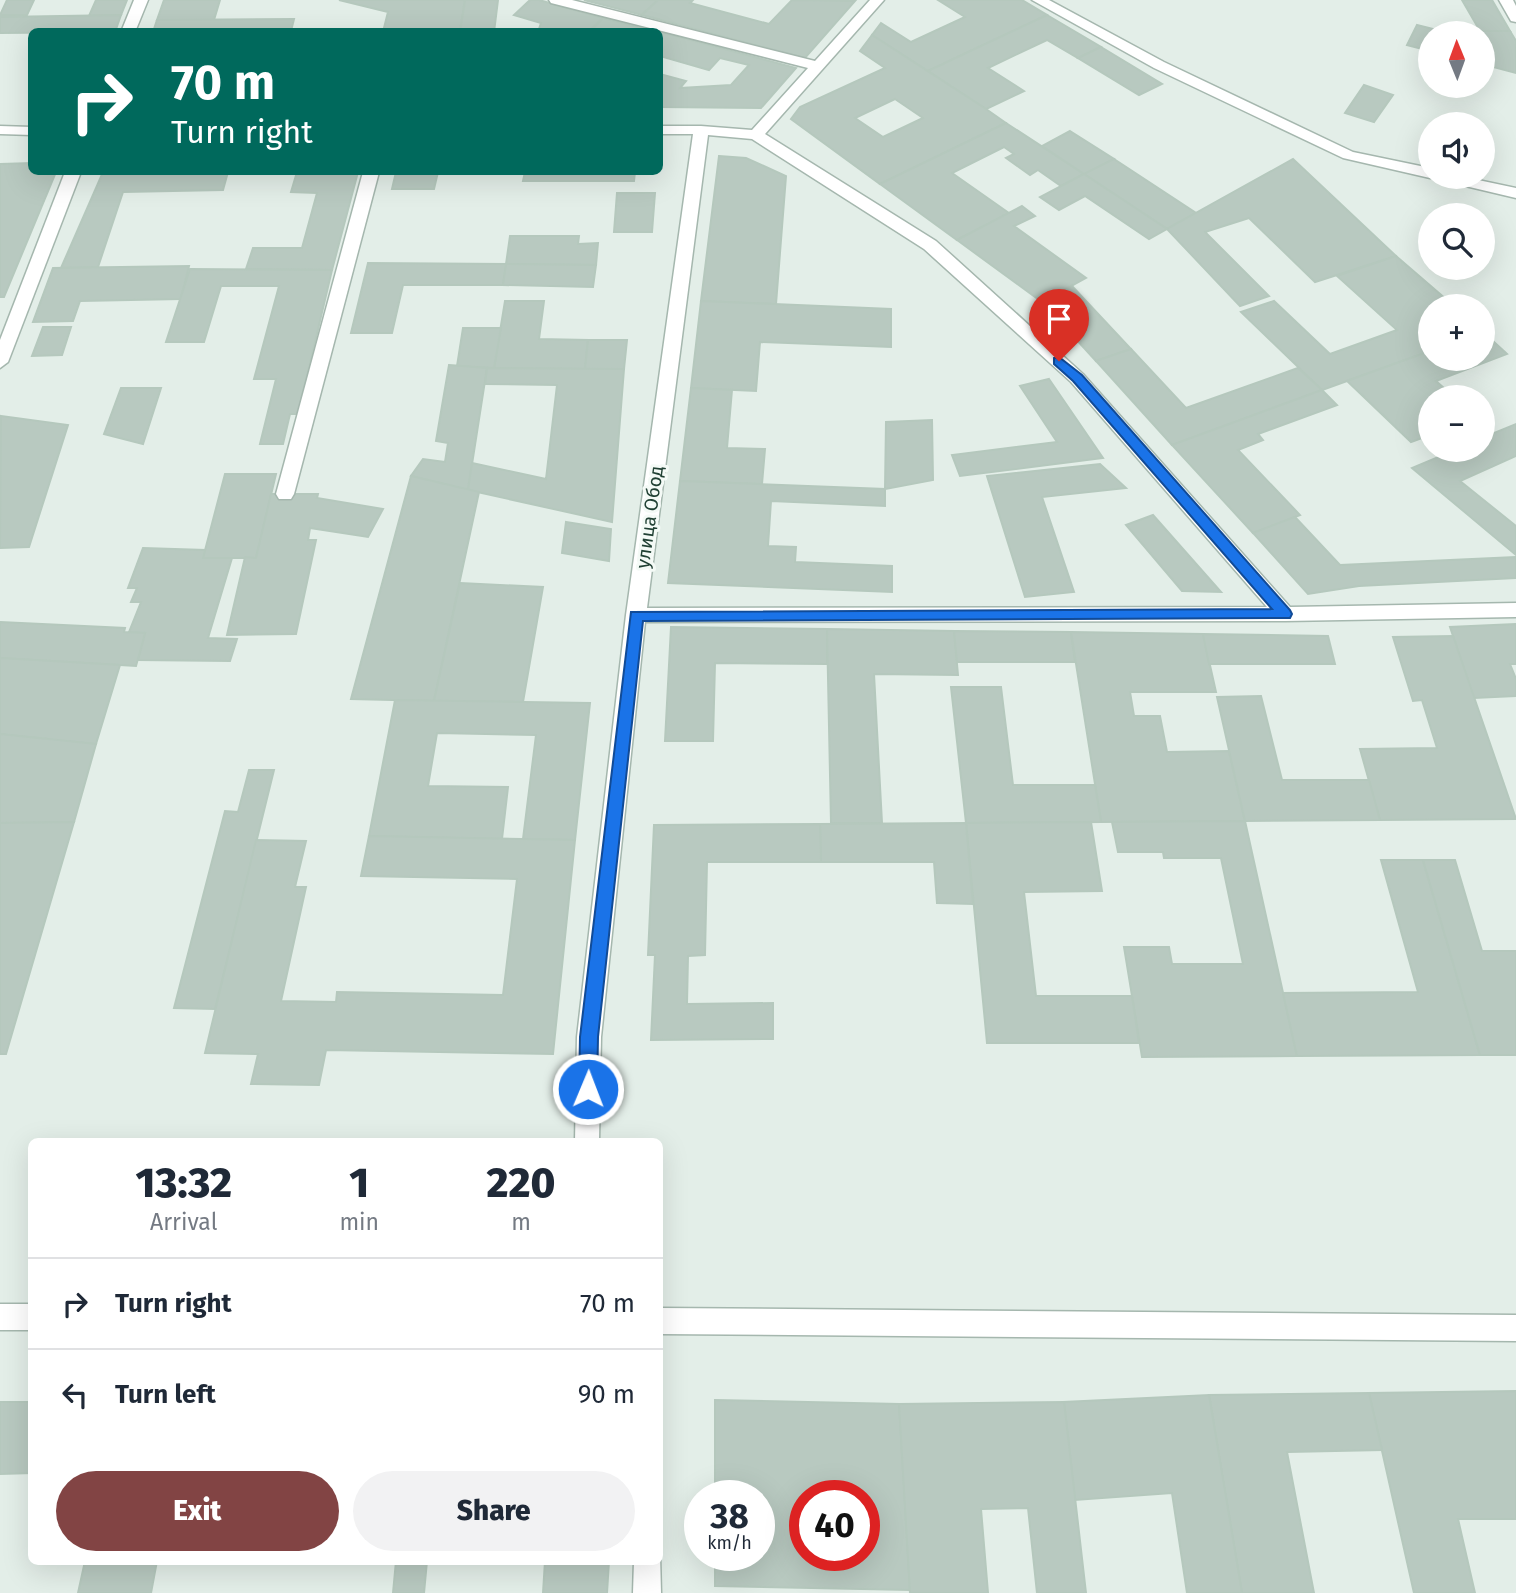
<!DOCTYPE html>
<meta charset="utf-8">
<style>
body{margin:0;font-family:"Fira Sans",sans-serif;background:#f2f2f3;color:#1f2937;height:100vh;display:flex;flex-direction:column;font-size:26px;white-space:nowrap}
*{box-sizing:border-box;margin:0}
p{font-size:23px;color:#747a83}
.icon{flex:none;width:38px;height:38px;fill:none;stroke:currentColor;stroke-width:2;stroke-linecap:round;stroke-linejoin:round}
.map{position:relative;flex:1;overflow:hidden}
.sheet{position:absolute;left:28px;top:1138px;width:635px;height:427px;display:flex;flex-direction:column;background:#fff;border-radius:10px;box-shadow:0 7px 28px #0002}
.sheet>*{flex:none}
.guide{position:absolute;left:28px;top:28px;width:635px;height:147px;border-radius:10px;box-shadow:0 7px 28px #0002;background:#00695c;color:#fff;overflow:hidden}
.needle{width:46px;rotate:359deg}
.controls{position:absolute;left:1418px;top:21px;display:grid;gap:14px}
.controls a{display:grid;place-items:center;width:77px;height:77px;border-radius:50%;background:#fff;box-shadow:0 7px 28px #0002;font-size:35px}
.speed{position:absolute;left:684px;top:1480px;display:flex;gap:14px;font-size:35px;font-weight:700;text-align:center}
.speed>*{display:grid;place-content:center;width:91px;height:91px;border-radius:50%;background:#fff;box-shadow:0 7px 28px #0002;line-height:1}
.speed small{font-size:18px;font-weight:400}
.speed .limit{border:10px solid #d22;background:#fff;color:#111}
.pin{position:absolute;display:grid;place-items:center;width:60px;height:60px;color:#fff;margin:-72px -30px;border-radius:50% 50% 50% 0;rotate:-45deg;box-shadow:0 0 7px #0007}
.pin .icon{rotate:45deg}
.me{position:absolute;width:77px;margin:-38px;rotate:1deg;stroke-linejoin:round;filter:drop-shadow(0 0 5px #0008)}
.turn{display:flex;align-items:center;gap:24px;height:147px;padding:0 28px;font-size:32px}
.turn .icon{width:91px;height:91px;stroke-width:2.5}
.turn b{display:block;font-size:49px;line-height:60px}
.eta{display:flex;justify-content:space-evenly;align-items:center;height:119px;text-align:center}
.eta b{font-size:42px;font-weight:800;line-height:49px}
.primary-button{display:flex;gap:14px;margin-top:auto;padding:14px 28px}
.primary-button a{flex:1;height:80px;border-radius:42px;background:#824444;color:#fff;font-size:28px;font-weight:800;line-height:80px;text-align:center}
.primary-button a+a{background:#f2f2f3;color:#1f2937}
ul{padding:0;list-style:none}
li{display:flex;align-items:center;gap:21px;height:91px;padding:0 28px;border-top:2px solid #e0e1e3}
li div{flex:1}
li b{display:block;font-size:26px}
li em{font-style:normal}
.map>svg:first-child{display:block}
</style>
<div class="map">
<svg width="1516" height="1593" viewBox="0 0 1516 1593">
<rect width="100%" height="100%" fill="#e3eee8"/>
<!-- building -->
<g fill="#b8c9c0" stroke="#b5c8bd" stroke-width="2" fill-rule="evenodd">
<polygon points="7,0 34,0 27,15 0,15"/>
<polygon points="96,0 127,0 121,15 89,16"/>
<polygon points="164,0 220,0 214,20 157,20"/>
<polygon points="339,0 465,0 460,32 383,32 388,12"/>
<polygon points="465,0 498,0 494,32 460,32"/>
<polygon points="530,0 539,0 603,18 589,32 538,32 541,23 514,15"/>
<polygon points="584,0 658,0 642,15"/>
<polygon points="658,0 693,0 690,3 769,24 792,0 855,1 805,58 642,15"/>
<polygon points="938,0 1022,0 1047,15 928,71 872,35 881,23 911,42 965,17"/>
<polygon points="1462,0 1492,0 1510,31 1480,31"/>
<polygon points="121,15 115,32 0,33 0,17"/>
<polygon points="1047,15 1101,47 1078,58 1047,40 988,68 1024,91 986,109 928,71"/>
<polygon points="603,18 656,32 589,32"/>
<polygon points="294,19 291,31 153,32 157,20"/>
<polygon points="1417,25 1449,33 1430,33 1430,51 1407,45"/>
<polygon points="1480,31 1510,31 1516,41 1516,73 1482,64 1482,42 1486,43"/>
<polygon points="660,32 796,68 761,108 660,107 660,74 686,81 680,88 731,85 749,65 720,58 709,70 660,56"/>
<path d="M872,35L986,109L1006,123L880,184L791,119L800,107L885,68L860,51ZM895,99L923,118L883,137L855,118Z"/>
<polygon points="1101,47 1162,84 1139,95 1078,58"/>
<polygon points="1364,85 1393,95 1374,122 1345,113"/>
<polygon points="1006,123 1084,174 1061,186 1038,170 1030,175 1006,158 1014,154 1004,147 952,173 1009,213 957,240 880,184"/>
<polygon points="1070,131 1114,159 1084,174 1042,146"/>
<polygon points="719,156 746,158 786,176 776,304 701,301"/>
<polygon points="1114,159 1196,213 1167,229 1084,174"/>
<polygon points="1293,159 1396,256 1315,282 1249,218 1205,232 1269,296 1240,306 1167,229"/>
<polygon points="32,163 32,172 56,172 4,297 0,297 0,164"/>
<polygon points="103,172 228,172 223,190 123,192 98,267 61,268"/>
<polygon points="297,172 358,172 332,270 246,269 253,248 302,248 317,193 291,192"/>
<polygon points="396,172 438,172 434,189 392,189"/>
<polygon points="525,172 635,172 634,181 523,181"/>
<polygon points="1084,174 1167,229 1149,239 1085,196 1059,210 1040,197"/>
<polygon points="617,193 655,193 652,232 614,232"/>
<polygon points="1022,206 1035,216 1014,226 1086,278 1042,302 957,240"/>
<polygon points="510,236 579,236 578,244 598,243 596,265 506,264"/>
<polygon points="1396,256 1454,306 1430,306 1430,351 1347,381 1322,390 1241,312 1274,301 1330,354 1397,330 1337,276"/>
<polygon points="368,263 506,264 503,285 403,285 392,333 351,333"/>
<polygon points="506,264 596,265 593,287 503,285"/>
<polygon points="189,266 181,299 80,301 73,321 33,322 53,268"/>
<polygon points="190,269 332,270 298,414 290,414 283,444 260,444 276,379 254,379 279,286 221,286 204,342 166,342"/>
<polygon points="1072,286 1131,349 1096,361 1042,302"/>
<polygon points="505,301 544,301 539,339 588,340 585,369 494,368"/>
<polygon points="701,301 891,309 891,347 760,342 756,391 691,388"/>
<polygon points="43,327 71,327 62,355 32,356"/>
<polygon points="463,328 501,328 494,368 457,366"/>
<polygon points="1482,331 1507,354 1436,381 1454,397 1430,397 1430,435 1411,442 1347,381 1430,351 1430,359 1482,359"/>
<polygon points="588,340 627,340 624,369 585,369"/>
<polygon points="1131,349 1186,408 1298,368 1322,390 1172,445 1096,361"/>
<polygon points="449,365 487,368 468,490 411,476 423,459 445,462 448,443 436,441"/>
<polygon points="487,368 624,369 612,522 468,490 472,463 546,479 557,385 485,384"/>
<polygon points="1049,379 1103,458 960,476 952,455 1057,442 1020,386"/>
<polygon points="121,388 161,388 143,444 104,434"/>
<polygon points="691,388 732,390 727,448 765,449 762,484 680,481"/>
<polygon points="1322,390 1337,405 1258,434 1263,440 1238,450 1300,515 1253,533 1172,445"/>
<polygon points="1,416 68,425 29,547 0,548"/>
<polygon points="932,420 933,480 885,489 886,422"/>
<polygon points="1516,424 1516,456 1460,481 1516,526 1516,555 1412,468 1455,450 1482,450 1482,438"/>
<polygon points="1100,464 1126,488 1042,497 1074,592 1025,597 987,476"/>
<polygon points="225,474 276,474 256,558 203,558"/>
<polygon points="411,476 479,492 434,701 351,699"/>
<polygon points="680,481 885,489 885,506 771,501 768,546 796,547 795,562 892,566 892,592 668,583"/>
<polygon points="271,494 318,494 317,498 383,509 368,537 310,528 308,540 316,540 296,634 227,635 245,557 256,558"/>
<polygon points="1153,515 1221,592 1182,591 1126,525"/>
<polygon points="1295,517 1340,565 1516,557 1516,578 1359,586 1308,594 1253,533"/>
<polygon points="566,522 611,529 609,561 562,553"/>
<polygon points="143,548 205,550 203,558 232,558 208,638 237,639 230,661 138,660 145,633 129,632 141,602 131,602 137,588 128,588"/>
<polygon points="460,583 543,587 523,702 434,701"/>
<polygon points="0,622 125,628 124,632 145,633 136,666 0,658"/>
<polygon points="1516,624 1516,664 1510,664 1516,679 1516,696 1474,698 1450,627"/>
<polygon points="671,627 827,629 827,664 715,663 713,741 665,741"/>
<polygon points="827,629 954,631 958,675 874,674 882,823 831,823"/>
<polygon points="954,631 1071,632 1075,662 957,662"/>
<polygon points="1071,632 1203,634 1216,692 1130,692 1134,716 1160,716 1167,752 1229,751 1245,821 1101,822"/>
<polygon points="1203,634 1328,636 1335,664 1209,664"/>
<polygon points="1453,636 1516,819 1380,820 1360,749 1437,748 1422,700 1413,701 1393,637"/>
<polygon points="0,658 120,665 96,744 0,734"/>
<polygon points="951,687 1001,687 1013,785 1095,785 1101,822 966,823"/>
<polygon points="1261,696 1282,780 1369,780 1380,820 1245,821 1217,697"/>
<polygon points="395,700 590,703 575,840 523,839 536,735 437,733 428,786 508,787 502,839 369,836"/>
<polygon points="0,734 96,744 74,822 0,823"/>
<polygon points="249,770 274,770 215,1009 174,1008 225,811 238,812"/>
<polygon points="1245,821 1297,1056 1142,1057 1124,947 1169,947 1172,964 1243,964 1221,858 1164,858 1163,852 1118,852 1112,822"/>
<polygon points="74,822 6,1054 0,1054 0,823"/>
<polygon points="1091,822 1102,891 1024,892 1036,996 1132,996 1139,1043 987,1043 966,823"/>
<polygon points="966,823 973,904 937,903 934,862 821,862 820,824"/>
<polygon points="820,824 821,862 707,862 705,955 688,956 687,1004 773,1003 773,1039 651,1040 655,955 648,955 654,825"/>
<polygon points="369,836 575,840 553,1054 326,1050 319,1085 251,1084 258,1054 205,1053 256,840 306,841 295,887 306,887 281,1001 336,1002 337,992 503,995 517,879 361,876"/>
<polygon points="1381,860 1423,860 1480,1055 1297,1056 1283,993 1418,992"/>
<polygon points="1423,860 1455,860 1482,951 1516,951 1516,1055 1480,1055"/>
<polygon points="1516,1391 1516,1519 1458,1519 1475,1593 1414,1593 1369,1393"/>
<polygon points="1369,1393 1382,1450 1287,1452 1314,1593 1242,1593 1209,1395"/>
<polygon points="1209,1395 1242,1593 1187,1593 1172,1493 1075,1500 1064,1402"/>
<path d="M715,1400L899,1404L910,1590L715,1586V1556H760V1496H715ZM805,1496H864V1556H805Z"/>
<polygon points="0,1402 32,1402 32,1473 0,1474"/>
<polygon points="1064,1402 1086,1593 1037,1593 1028,1508 981,1509 988,1593 910,1593 899,1404"/>
<polygon points="85,1561 157,1561 151,1593 78,1593"/>
<polygon points="396,1561 427,1561 424,1593 393,1593"/>
<polygon points="545,1561 609,1561 607,1593 543,1593"/>
</g>
<g fill="none" stroke-linecap="round" stroke-linejoin="round">
<defs>
<g id="minor">
<polygon points="134,0 148,0 135,32 121,32"/>
<path d="M549,0H572L815,61L870,0H884L765,134L936,241L1083,374L1290,607L1516,603V617L1285,621L645,622L601,1037L599,1141H575L577,1037L626,615L693,134H660V126H701L752,130L808,68L551,3ZM708,135L752,139L924,249L1071,382L1267,607L647,608Z"/>
<polygon points="1032,0 1049,0 1164,62 1353,152 1430,168 1430,177 1433,177 1430,178 1343,158 1154,68"/>
<polygon points="1499,0 1513,0 1516,6 1516,22 1511,21"/>
<polygon points="0,126 32,127 32,135 0,134"/>
<polygon points="65,172 81,172 8,362 0,368 0,340"/>
<polygon points="363,172 379,172 294,494 291,499 279,499 276,494"/>
<polygon points="1437,177 1464,177 1516,188 1516,198 1440,180"/>
<rect x="0" y="1304" width="32" height="26"/>
<polygon points="660,1308 1516,1315 1516,1341 660,1334"/>
<polygon points="660,1555 661,1593 633,1593 634,1561 660,1561"/>
</g>
</defs>
<!-- minor casing -->
<use href="#minor" stroke="#a5b7ae" stroke-width="3"/>
<!-- minor -->
<use href="#minor" fill="#fff" fill-rule="evenodd"/>
</g>
<!-- route -->
<polygon fill="#1a73e8" stroke="#114b97" stroke-width="2" points="1059,357 1082,375 1290,610 1292,614 1290,618 643,621 598,1037 597,1089 595,1095 588,1097 582,1095 579,1089 580,1037 631,612 1272,609 1073,381 1054,364 1054,358"/>
<g text-anchor="middle" stroke-width="6" stroke-linejoin="round" paint-order="stroke">
<!-- street labels -->
<g font-size="19" fill="#214134" stroke="#f4faf6">
<text transform="translate(649 517) rotate(-82)" y="7">улица Обод</text>
</g>
</g>
</svg>
<div class="controls">
<a><svg class="needle" viewBox="-14 -14 28 28"><path d="M0-13l5 13h-10z" fill="#e53935"/><path d="M0 13l5-13h-10z" fill="#747a83"/></svg></a>
<a><svg class="icon" aria-label="sound" viewBox="0 0 24 24"><path d="M4 9h4l5-4v14l-5-4H4zM17 9q2 3 0 6"/></svg></a>
<a><svg class="icon" aria-label="search" viewBox="0 0 24 24"><circle cx="10" cy="10" r="6"/><path d="M15 15l6 6"/></svg></a>
<a>+</a>
<a>−</a>
</div>
<div class="speed"><div>38<small>km/h</small></div><div class="limit">40</div></div>
<div class="pin" style="left:1059px;top:361px;background:#d93025"><svg class="icon" aria-label="arrive" viewBox="0 0 24 24"><path d="M6 21V4h12l-3 4 3 4H6"/></svg></div>
<svg class="me" style="left:588px;top:1089px" viewBox="-20 -20 40 40"><circle r="17" fill="#1a73e8" stroke="#fff" stroke-width="3"/><path d="M0-11L8 9 0 5-8 9z" fill="#fff"/></svg>
<div class="guide">
<div class="turn"><svg class="icon" aria-label="right" viewBox="0 0 24 24"><path d="M7 20v-9h11M14 6l5 5-5 5"/></svg><div><b>70 m</b>Turn right</div></div>
</div>
<section class="sheet">
<div class="eta">
<div><b>13:32</b><p>Arrival</p></div>
<div><b>1</b><p>min</p></div>
<div><b>220</b><p>m</p></div>
</div>
<ul>
<li><svg class="icon" aria-label="right" viewBox="0 0 24 24"><path d="M7 20v-9h11M14 6l5 5-5 5"/></svg><div><b>Turn right</b></div><em>70 m</em></li>
<li><svg class="icon" aria-label="left" viewBox="0 0 24 24"><path d="M17 20v-9H6M10 6l-5 5 5 5"/></svg><div><b>Turn left</b></div><em>90 m</em></li>
</ul>
<div class="primary-button"><a>Exit</a><a>Share</a></div>
</section>
</div>
